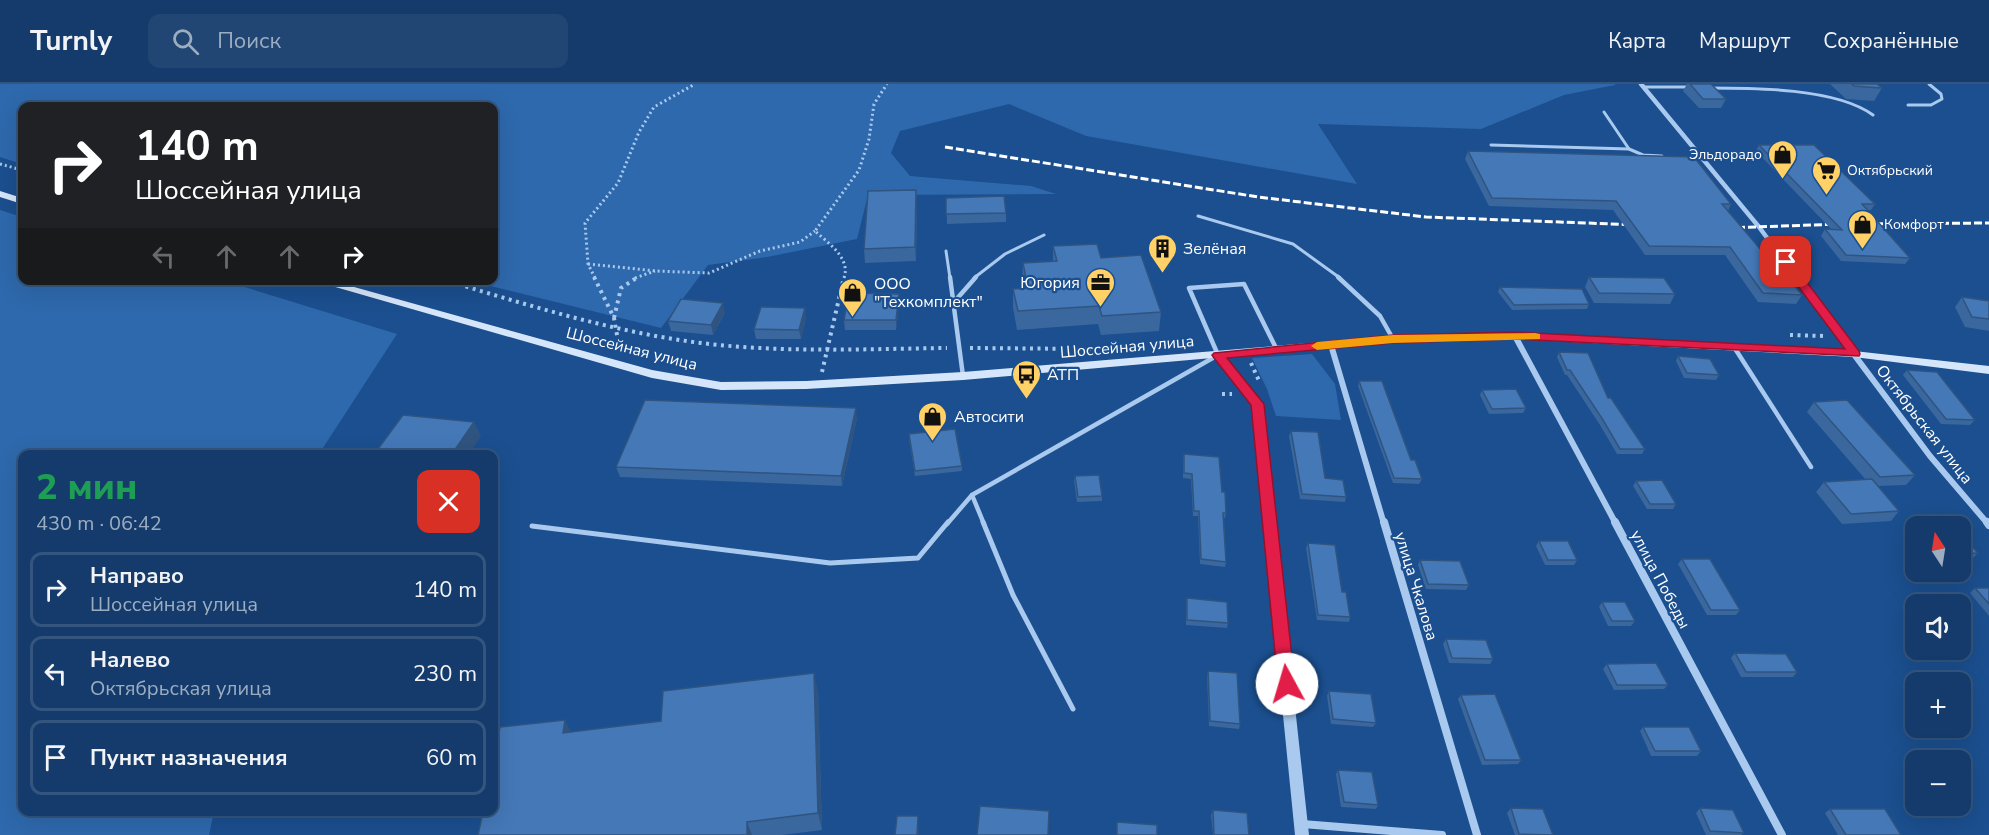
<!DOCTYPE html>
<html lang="ru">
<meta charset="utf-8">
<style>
body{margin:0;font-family:"Nunito Sans",sans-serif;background:#214673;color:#f1f3f6;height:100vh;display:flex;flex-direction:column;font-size:22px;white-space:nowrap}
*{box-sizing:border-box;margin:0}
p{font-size:20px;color:#9dadc1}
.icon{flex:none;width:33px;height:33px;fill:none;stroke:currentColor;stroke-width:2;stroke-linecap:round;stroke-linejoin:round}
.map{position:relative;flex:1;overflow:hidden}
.panel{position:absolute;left:18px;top:366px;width:480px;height:366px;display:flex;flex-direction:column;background:#143b6b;border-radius:12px;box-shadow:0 6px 24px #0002,0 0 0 2px #33557e}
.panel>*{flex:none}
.guide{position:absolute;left:18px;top:18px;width:480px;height:183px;border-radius:12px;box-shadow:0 6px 24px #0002,0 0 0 2px #33557e;background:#202124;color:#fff;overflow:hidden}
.needle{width:39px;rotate:348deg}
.tools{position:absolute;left:1905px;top:432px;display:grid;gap:12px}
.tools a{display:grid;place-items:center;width:66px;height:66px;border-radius:12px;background:#143b6b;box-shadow:0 6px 24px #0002,0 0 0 2px #33557e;font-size:30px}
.pin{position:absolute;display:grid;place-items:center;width:51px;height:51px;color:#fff;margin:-26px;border-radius:12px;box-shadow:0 3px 9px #0006}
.me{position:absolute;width:66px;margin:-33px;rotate:354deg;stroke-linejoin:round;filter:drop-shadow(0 0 4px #0008)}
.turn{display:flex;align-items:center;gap:21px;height:126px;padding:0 18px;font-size:27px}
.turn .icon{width:78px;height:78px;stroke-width:2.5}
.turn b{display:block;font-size:42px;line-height:51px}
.lanes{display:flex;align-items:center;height:57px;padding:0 18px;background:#0003;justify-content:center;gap:30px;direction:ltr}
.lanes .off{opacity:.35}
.round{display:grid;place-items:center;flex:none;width:63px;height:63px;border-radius:12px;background:#214673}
.overview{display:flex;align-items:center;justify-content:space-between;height:102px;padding:0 18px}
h1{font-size:36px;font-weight:800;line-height:45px;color:#1e9e55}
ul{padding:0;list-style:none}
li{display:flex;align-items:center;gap:18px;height:75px;margin:0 12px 9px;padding:0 6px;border:3px solid #33557e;border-radius:12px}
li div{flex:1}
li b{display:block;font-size:22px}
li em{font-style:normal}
header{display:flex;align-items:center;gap:36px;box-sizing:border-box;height:84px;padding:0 30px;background:#143b6b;border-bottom:2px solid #33557e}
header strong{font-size:28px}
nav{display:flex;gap:33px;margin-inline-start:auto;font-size:21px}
.search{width:420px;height:54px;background:#214673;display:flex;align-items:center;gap:15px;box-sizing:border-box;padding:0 21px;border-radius:12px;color:#9dadc1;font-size:22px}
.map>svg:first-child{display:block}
</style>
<header>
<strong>Turnly</strong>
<div class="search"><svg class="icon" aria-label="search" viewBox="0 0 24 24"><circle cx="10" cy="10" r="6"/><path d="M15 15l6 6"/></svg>Поиск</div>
<nav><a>Карта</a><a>Маршрут</a><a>Сохранённые</a></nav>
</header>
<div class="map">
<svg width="1989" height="751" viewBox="0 0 1989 751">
<rect width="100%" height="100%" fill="#1b4f8f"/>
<!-- green -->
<g fill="#2e69ad">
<polygon points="0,0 1615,0 1615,1 1564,11 1481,45 1318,40 1357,100 1086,52 1009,20 900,47 891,69 910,92 1031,102 1056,110 868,111 857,155 767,173 708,181 661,244 470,197 494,196 494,22 22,22 22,80 0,73"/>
<polygon points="0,126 22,133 22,196 225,197 397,250 319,370 22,370 22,728 214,728 209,751 0,751"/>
<polygon points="1312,270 1335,300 1341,336 1276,332 1267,305 1252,274"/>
</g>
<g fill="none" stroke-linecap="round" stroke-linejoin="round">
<!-- path-far1 -->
<g stroke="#a9c9ee" stroke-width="3" stroke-dasharray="2 3" stroke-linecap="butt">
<polyline points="0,80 22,86"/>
<polyline points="588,180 656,187 709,189 760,167 800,158 815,147"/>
<polyline points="595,194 588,180 585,139 618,99 639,48 654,23 695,0"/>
<polyline points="635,194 655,187"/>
<path d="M844,194C851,174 828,159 815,147L859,86L869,55L874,20L887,0"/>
</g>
<!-- path -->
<g stroke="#a9c9ee" stroke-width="4" stroke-dasharray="3 4.5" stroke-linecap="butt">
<polyline points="594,193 614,234 620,268"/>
<path d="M444,196C528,221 613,248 701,259C782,269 865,265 947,264"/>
<polyline points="614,234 621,204 638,193"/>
<polyline points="1790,251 1825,252"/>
<polyline points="970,264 1091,265"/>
<polyline points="1251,279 1260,299"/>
<polyline points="822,288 844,193"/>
<polyline points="1222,310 1232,310"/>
</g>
<!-- service-far2 -->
<g stroke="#a9c9ee" stroke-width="3">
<polyline points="1643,3 1689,3"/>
<path d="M1709,4C1754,4 1836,4 1873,31"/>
<polyline points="1908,21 1931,21 1942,15 1941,10 1929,0"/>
<polyline points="1604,28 1629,65"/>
<polyline points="1491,61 1629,65 1643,71 1662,72"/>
<polyline points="1198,132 1293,160 1340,194"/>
<polyline points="946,167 950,194"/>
<polyline points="974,194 1005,170 1044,151"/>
</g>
<!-- service-far1 -->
<g stroke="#a9c9ee" stroke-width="4.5">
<polyline points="950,193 963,292"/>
<polyline points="1338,193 1380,232 1393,255"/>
<polyline points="954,218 976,193"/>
<polyline points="1734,263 1811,383"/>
<polyline points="972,411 984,440"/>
<polyline points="947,440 972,411 1218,271 1189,204 1244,200 1277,266"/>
</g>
<!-- service -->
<g stroke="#a9c9ee" stroke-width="5">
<polyline points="983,438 1013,511 1073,625"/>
<polyline points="532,442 830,479 918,474 948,438"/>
</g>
<!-- minor-far2 -->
<polyline stroke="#a9c9ee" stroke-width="4.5" points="1641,0 1759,143 1797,194"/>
<!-- minor-far1 -->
<g stroke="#a9c9ee" stroke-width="6">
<polyline points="1796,193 1930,372 1988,440"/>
<polyline points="1515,252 1616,440"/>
<polyline points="1331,261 1384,440"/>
</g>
<!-- minor -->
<g stroke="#a9c9ee" stroke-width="8">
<polyline points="1384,438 1477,751"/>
<polyline points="1615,438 1782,751"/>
<polyline points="1987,438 1989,441"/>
<polyline points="1302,740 1442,751"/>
</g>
<!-- tertiary -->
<polygon fill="#a9c9ee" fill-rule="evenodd" points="1218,268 1221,269 1262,320 1309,751 1295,751 1252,321 1213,271"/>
<!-- secondary -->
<g fill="#d6e6fa" fill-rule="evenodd">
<polygon points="0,107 22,114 22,120 0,113"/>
<polygon points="311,196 329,196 652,286 721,298 806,297 963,288 1393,252 1515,249 1854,267 1989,282 1989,290 1854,273 1515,255 1393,258 963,296 806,305 721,306 652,294"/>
</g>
<!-- rail -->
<g stroke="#fff" stroke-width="3" stroke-dasharray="8 3" stroke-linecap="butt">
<polyline points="945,63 1258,113 1426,133 1639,141"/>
<polyline points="1864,140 1989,139"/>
<polyline points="1726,144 1843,140"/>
</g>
</g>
<!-- wall -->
<g fill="#3a679d">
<polygon points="1687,0 1711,0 1726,15 1721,24 1699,24 1683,7"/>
<polygon points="1830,0 1877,0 1882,4 1874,17 1846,15"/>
<polygon points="1759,61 1875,120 1871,126 1868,126 1910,174 1905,180 1841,177 1821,152 1825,145 1831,145 1756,67"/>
<polygon points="1468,67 1731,120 1728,127 1772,179 1802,211 1796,220 1758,218 1725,171 1645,171 1613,126 1489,122 1465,75"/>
<polygon points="916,106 917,120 916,177 865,179 864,165"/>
<polygon points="946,114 1006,129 1006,138 947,140"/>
<polygon points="1053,162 1101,174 1161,228 1159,247 1101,251 1098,240 1017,246 1013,224 1013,205 1024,204 1022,198 1023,179 1053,177"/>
<polygon points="1589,193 1675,210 1670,220 1594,219 1585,203"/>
<polygon points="1500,203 1589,220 1587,225 1512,226 1498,208"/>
<polygon points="899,210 899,219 896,246 845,246 844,236"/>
<polygon points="1962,213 1989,217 1989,247 1965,243 1955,223"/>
<polygon points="725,229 713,251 671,247 668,237"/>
<polygon points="806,233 801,255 756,255 754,245"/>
<polygon points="1559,268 1608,314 1645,365 1642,370 1617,370 1600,341 1567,291 1565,291 1557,273"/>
<polygon points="1678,272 1719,291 1716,296 1684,294 1676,277"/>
<polygon points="1907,286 1975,336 1970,341 1941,340 1903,291"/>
<polygon points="1359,297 1411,376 1422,395 1419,400 1393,399 1358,302"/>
<polygon points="1482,306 1526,324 1523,329 1489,330 1480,311"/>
<polygon points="1814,318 1915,391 1906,401 1877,402 1899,427 1891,437 1842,440 1816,408 1824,398 1866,396 1807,328"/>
<polygon points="857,334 842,402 620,393 616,383"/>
<polygon points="1291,347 1325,394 1346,413 1345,418 1300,415 1289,352"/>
<polygon points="909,355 962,382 962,387 915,392"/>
<polygon points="1184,370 1222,408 1226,429 1225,434 1224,434 1226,478 1225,483 1200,480 1198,432 1193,432 1191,395 1183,394 1183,375"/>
<polygon points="1075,392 1102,412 1102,417 1077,418 1074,397"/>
<polygon points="1636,397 1676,420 1673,425 1647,425 1633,402"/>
<polygon points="1960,450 1978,469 1973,474 1960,475"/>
<polygon points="1539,457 1577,476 1574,481 1545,481 1536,462"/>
<polygon points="1308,459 1342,508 1350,533 1349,538 1317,536 1306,464"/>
<polygon points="1682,475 1740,526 1736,531 1707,531 1678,480"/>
<polygon points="1420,476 1469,501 1466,506 1426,505 1418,481"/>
<polygon points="1975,504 1989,504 1989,532 1970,509"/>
<polygon points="1187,514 1228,539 1227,544 1186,541 1186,519"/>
<polygon points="1602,518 1635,537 1631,542 1608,542 1599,523"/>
<polygon points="1446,555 1493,575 1490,580 1449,579 1443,560"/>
<polygon points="1735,569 1797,588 1793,593 1741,593 1731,574"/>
<polygon points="1607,580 1668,601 1664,605 1614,606 1603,585"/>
<polygon points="1208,587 1240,640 1239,645 1209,642 1207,592"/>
<polygon points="818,607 822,746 782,751 478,751 571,648 661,637"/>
<polygon points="1329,607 1376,639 1373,643 1331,640 1327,612"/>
<polygon points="1461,611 1521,676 1518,680 1482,681 1458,615"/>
<polygon points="1643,643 1701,667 1697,672 1651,672 1640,647"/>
<polygon points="1338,686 1378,721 1376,725 1341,723 1336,690"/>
<polygon points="1511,724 1553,751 1515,751 1507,729"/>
<polygon points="1700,724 1744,749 1741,751 1706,751 1696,729"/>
<polygon points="1830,725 1901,751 1838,751 1825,729"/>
<polygon points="1213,726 1249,751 1213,751 1211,731"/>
</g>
<!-- shaded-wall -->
<g fill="#305480">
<polygon points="916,106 917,120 916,177 915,163"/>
<polygon points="899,210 899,219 896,246 896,236"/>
<polygon points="723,219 725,229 713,251 711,241"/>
<polygon points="805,224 806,233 801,255 799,246"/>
<polygon points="856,324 857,334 842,402 841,392"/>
<polygon points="474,338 481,352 469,370 452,370"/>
<polygon points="814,589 818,607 822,746 818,729"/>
<polygon points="565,636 574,654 563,649"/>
<polygon points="918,732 919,751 917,751"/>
<polygon points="747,738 752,751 747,751"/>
</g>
<!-- building -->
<g fill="#4478b7" stroke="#305480" stroke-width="1.5">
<polygon points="1690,0 1711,0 1726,15 1703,15"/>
<polygon points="1852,0 1877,0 1882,4 1854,2"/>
<polygon points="1759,61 1814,61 1875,120 1862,120 1910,174 1846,171 1825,145 1842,146"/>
<polygon points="1468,67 1694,73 1731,120 1722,120 1772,179 1777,179 1802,211 1763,209 1730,163 1649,162 1616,117 1492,114"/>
<polygon points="916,106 915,163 864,165 868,107"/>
<polygon points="1004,112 1006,129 946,130 946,114"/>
<polygon points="1097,160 1101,174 1141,171 1161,228 1102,232 1099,222 1018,227 1013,205 1028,204 1023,179 1057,177 1053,162"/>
<polygon points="1589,193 1664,194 1675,210 1599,209"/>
<polygon points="1500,203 1582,205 1589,220 1514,221"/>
<polygon points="849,209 899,210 896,236 844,236"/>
<polygon points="1962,213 1989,217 1989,235 1972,233"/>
<polygon points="681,215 723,219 711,241 668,237"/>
<polygon points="761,223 805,224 799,246 754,245"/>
<polygon points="1559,268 1588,269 1608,314 1611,314 1645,365 1620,365 1603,336 1570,286 1567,286"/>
<polygon points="1678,272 1710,275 1719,291 1687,289"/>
<polygon points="1907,286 1937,288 1975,336 1946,335"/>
<polygon points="1359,297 1382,297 1411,376 1415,376 1422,395 1394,394"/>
<polygon points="1516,305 1526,324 1492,325 1482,306"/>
<polygon points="645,316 856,324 841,392 616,383"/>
<polygon points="1847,316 1915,391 1880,393 1814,318"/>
<polygon points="403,331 474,338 452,370 394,370 375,369"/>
<polygon points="955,345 962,382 915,387 909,350"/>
<polygon points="1291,347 1318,348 1325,394 1343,396 1346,413 1302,410"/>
<polygon points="1184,370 1219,373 1222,408 1225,408 1226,429 1223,429 1226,478 1201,475 1199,427 1194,427 1192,390 1184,389"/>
<polygon points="1099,391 1102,412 1078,413 1075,392"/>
<polygon points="1872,395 1899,427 1851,430 1824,398"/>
<polygon points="1662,396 1676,420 1650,420 1636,397"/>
<polygon points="1960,450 1978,469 1960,470"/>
<polygon points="1539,457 1568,457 1577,476 1548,476"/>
<polygon points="1308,459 1335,461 1342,508 1346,508 1350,533 1318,531"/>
<polygon points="1682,475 1710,475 1740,526 1711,526"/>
<polygon points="1420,476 1460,477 1469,501 1428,500"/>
<polygon points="1975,504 1989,504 1989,520"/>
<polygon points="1187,514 1227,518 1228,539 1187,536"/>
<polygon points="1602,518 1625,518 1635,537 1612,537"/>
<polygon points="1446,555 1486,556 1493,575 1452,574"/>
<polygon points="1735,569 1786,570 1797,588 1746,588"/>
<polygon points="1656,579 1668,601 1617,601 1607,580"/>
<polygon points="1208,587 1237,589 1240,640 1210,637"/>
<polygon points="814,589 818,729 747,738 747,751 478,751 483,728 494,728 494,674 500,643 565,636 563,649 661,637 663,607"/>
<polygon points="1329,607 1371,610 1376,639 1333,635"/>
<polygon points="1495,610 1521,676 1485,676 1461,611"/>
<polygon points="1643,643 1689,643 1701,667 1655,667"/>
<polygon points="1338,686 1372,688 1378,721 1344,718"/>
<polygon points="980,722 1049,727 1048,751 977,751"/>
<polygon points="1511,724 1543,725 1553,751 1519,750"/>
<polygon points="1700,724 1733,726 1744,749 1710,747"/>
<polygon points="1830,725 1885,725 1901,751 1846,751"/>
<polygon points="1213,726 1247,729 1249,751 1214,751"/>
<polygon points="897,732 918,732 917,751 895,751"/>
<polygon points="1117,738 1157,741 1157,751 1117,751"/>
</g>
<!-- route -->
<polygon fill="#e11d48" stroke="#92132f" stroke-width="1.5" points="1786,175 1790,176 1859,267 1860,270 1859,272 1515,255 1393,259 1227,274 1264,320 1295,600 1292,605 1287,607 1281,605 1278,600 1251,321 1214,274 1212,271 1214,269 1393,251 1515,248 1845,265 1780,178"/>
<!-- slow -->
<polygon fill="#f59e0b" points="1535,249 1540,250 1540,255 1393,259 1317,266 1311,262 1317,258 1393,251"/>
<!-- icons -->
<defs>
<symbol id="shop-pin" viewBox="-11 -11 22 30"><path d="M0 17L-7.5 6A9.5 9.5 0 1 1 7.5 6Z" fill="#ffd166" stroke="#1b4f8f"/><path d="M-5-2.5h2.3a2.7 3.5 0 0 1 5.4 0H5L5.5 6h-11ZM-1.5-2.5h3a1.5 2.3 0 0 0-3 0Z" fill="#111"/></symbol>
<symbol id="supermarket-pin" viewBox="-11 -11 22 30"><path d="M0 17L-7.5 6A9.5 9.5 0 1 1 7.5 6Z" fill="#ffd166" stroke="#1b4f8f"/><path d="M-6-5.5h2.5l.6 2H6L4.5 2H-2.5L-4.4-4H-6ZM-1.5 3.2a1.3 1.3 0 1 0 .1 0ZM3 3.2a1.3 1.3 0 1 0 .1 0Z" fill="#111"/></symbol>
<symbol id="building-pin" viewBox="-11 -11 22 30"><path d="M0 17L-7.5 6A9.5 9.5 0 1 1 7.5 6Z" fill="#ffd166" stroke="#1b4f8f"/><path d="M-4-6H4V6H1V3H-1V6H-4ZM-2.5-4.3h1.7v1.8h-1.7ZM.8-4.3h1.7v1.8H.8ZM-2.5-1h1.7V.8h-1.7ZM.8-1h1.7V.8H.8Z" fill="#111"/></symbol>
<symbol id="office-pin" viewBox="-11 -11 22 30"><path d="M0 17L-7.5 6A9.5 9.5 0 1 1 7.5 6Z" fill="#ffd166" stroke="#1b4f8f"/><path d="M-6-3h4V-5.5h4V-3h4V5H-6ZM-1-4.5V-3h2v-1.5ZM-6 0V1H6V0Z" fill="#111"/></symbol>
<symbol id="bus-pin" viewBox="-11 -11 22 30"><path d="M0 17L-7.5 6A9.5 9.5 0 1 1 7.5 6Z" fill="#ffd166" stroke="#1b4f8f"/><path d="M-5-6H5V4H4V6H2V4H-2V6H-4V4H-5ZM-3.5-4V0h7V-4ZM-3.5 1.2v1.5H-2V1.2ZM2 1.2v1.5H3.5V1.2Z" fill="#111"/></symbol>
</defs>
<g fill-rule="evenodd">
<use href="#shop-pin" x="1766" y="54" width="33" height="45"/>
<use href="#supermarket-pin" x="1810" y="70" width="33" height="45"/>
<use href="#shop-pin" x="1846" y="124" width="33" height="45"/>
<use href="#building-pin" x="1146" y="148" width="33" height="45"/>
<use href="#office-pin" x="1084" y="182" width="33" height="45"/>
<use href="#shop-pin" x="836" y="192" width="33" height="45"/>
<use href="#bus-pin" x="1010" y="274" width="33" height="45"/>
<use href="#shop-pin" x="916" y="316" width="33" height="45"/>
</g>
<g text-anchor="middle" stroke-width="4.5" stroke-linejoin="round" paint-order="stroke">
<!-- far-poi labels -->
<g font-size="14" fill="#fff" stroke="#1b4f8f" text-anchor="start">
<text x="1762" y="75" text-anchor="end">Эльдорадо</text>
<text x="1847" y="91">Октябрьский</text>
<text x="1884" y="145">Комфорт</text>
</g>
<!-- poi labels -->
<g font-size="16" fill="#fff" stroke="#1b4f8f" text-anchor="start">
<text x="1183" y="170">Зелёная</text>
<text x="1080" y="204" text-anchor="end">Югория</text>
<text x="874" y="205">ООО<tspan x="874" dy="18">"Техкомплект"</tspan></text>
<text x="1047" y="296">АТП</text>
<text x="954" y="338">Автосити</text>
</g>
<!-- street labels -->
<g font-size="16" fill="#fff" stroke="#1b4f8f">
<text transform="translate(1127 262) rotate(-5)" y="6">Шоссейная улица</text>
<text transform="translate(632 264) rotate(14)" y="6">Шоссейная улица</text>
<text transform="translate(1925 340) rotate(52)" y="6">Октябрьская улица</text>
<text transform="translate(1661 495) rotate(62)" y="6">улица Победы</text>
<text transform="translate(1417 502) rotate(73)" y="6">улица Чкалова</text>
</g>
</g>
</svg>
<div class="tools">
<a><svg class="needle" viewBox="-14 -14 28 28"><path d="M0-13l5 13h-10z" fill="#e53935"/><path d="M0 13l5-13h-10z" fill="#9dadc1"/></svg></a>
<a><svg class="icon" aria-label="sound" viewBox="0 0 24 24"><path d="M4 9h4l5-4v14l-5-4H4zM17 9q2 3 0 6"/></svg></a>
<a>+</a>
<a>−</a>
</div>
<div class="pin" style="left:1786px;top:178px;background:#d93025"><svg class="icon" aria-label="arrive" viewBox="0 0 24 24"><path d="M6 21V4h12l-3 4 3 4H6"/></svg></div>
<svg class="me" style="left:1287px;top:600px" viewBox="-20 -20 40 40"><circle r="19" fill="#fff"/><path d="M0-13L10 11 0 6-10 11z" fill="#e11d48"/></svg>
<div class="guide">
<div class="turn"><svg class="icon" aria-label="right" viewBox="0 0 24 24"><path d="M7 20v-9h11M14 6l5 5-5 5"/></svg><div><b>140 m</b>Шоссейная улица</div></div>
<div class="lanes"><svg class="icon off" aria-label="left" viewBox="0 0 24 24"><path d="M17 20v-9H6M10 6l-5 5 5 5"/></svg><svg class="icon off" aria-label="ahead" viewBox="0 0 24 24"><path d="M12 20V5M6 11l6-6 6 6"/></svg><svg class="icon off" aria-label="ahead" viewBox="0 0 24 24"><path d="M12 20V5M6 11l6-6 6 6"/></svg><svg class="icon" aria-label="right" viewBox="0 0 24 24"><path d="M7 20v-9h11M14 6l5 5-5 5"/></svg></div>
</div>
<section class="panel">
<div class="overview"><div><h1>2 мин</h1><p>430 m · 06:42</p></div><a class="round" style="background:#d93025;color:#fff"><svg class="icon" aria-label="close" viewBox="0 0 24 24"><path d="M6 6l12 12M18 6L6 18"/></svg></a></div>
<ul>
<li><svg class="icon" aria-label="right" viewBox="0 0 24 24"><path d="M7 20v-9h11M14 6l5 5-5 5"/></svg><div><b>Направо</b><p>Шоссейная улица</p></div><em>140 m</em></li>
<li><svg class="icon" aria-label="left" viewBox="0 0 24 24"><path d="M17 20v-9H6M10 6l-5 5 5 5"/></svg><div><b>Налево</b><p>Октябрьская улица</p></div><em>230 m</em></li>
<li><svg class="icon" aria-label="arrive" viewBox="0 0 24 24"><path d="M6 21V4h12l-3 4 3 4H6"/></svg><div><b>Пункт назначения</b></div><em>60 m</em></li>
</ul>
</section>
</div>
